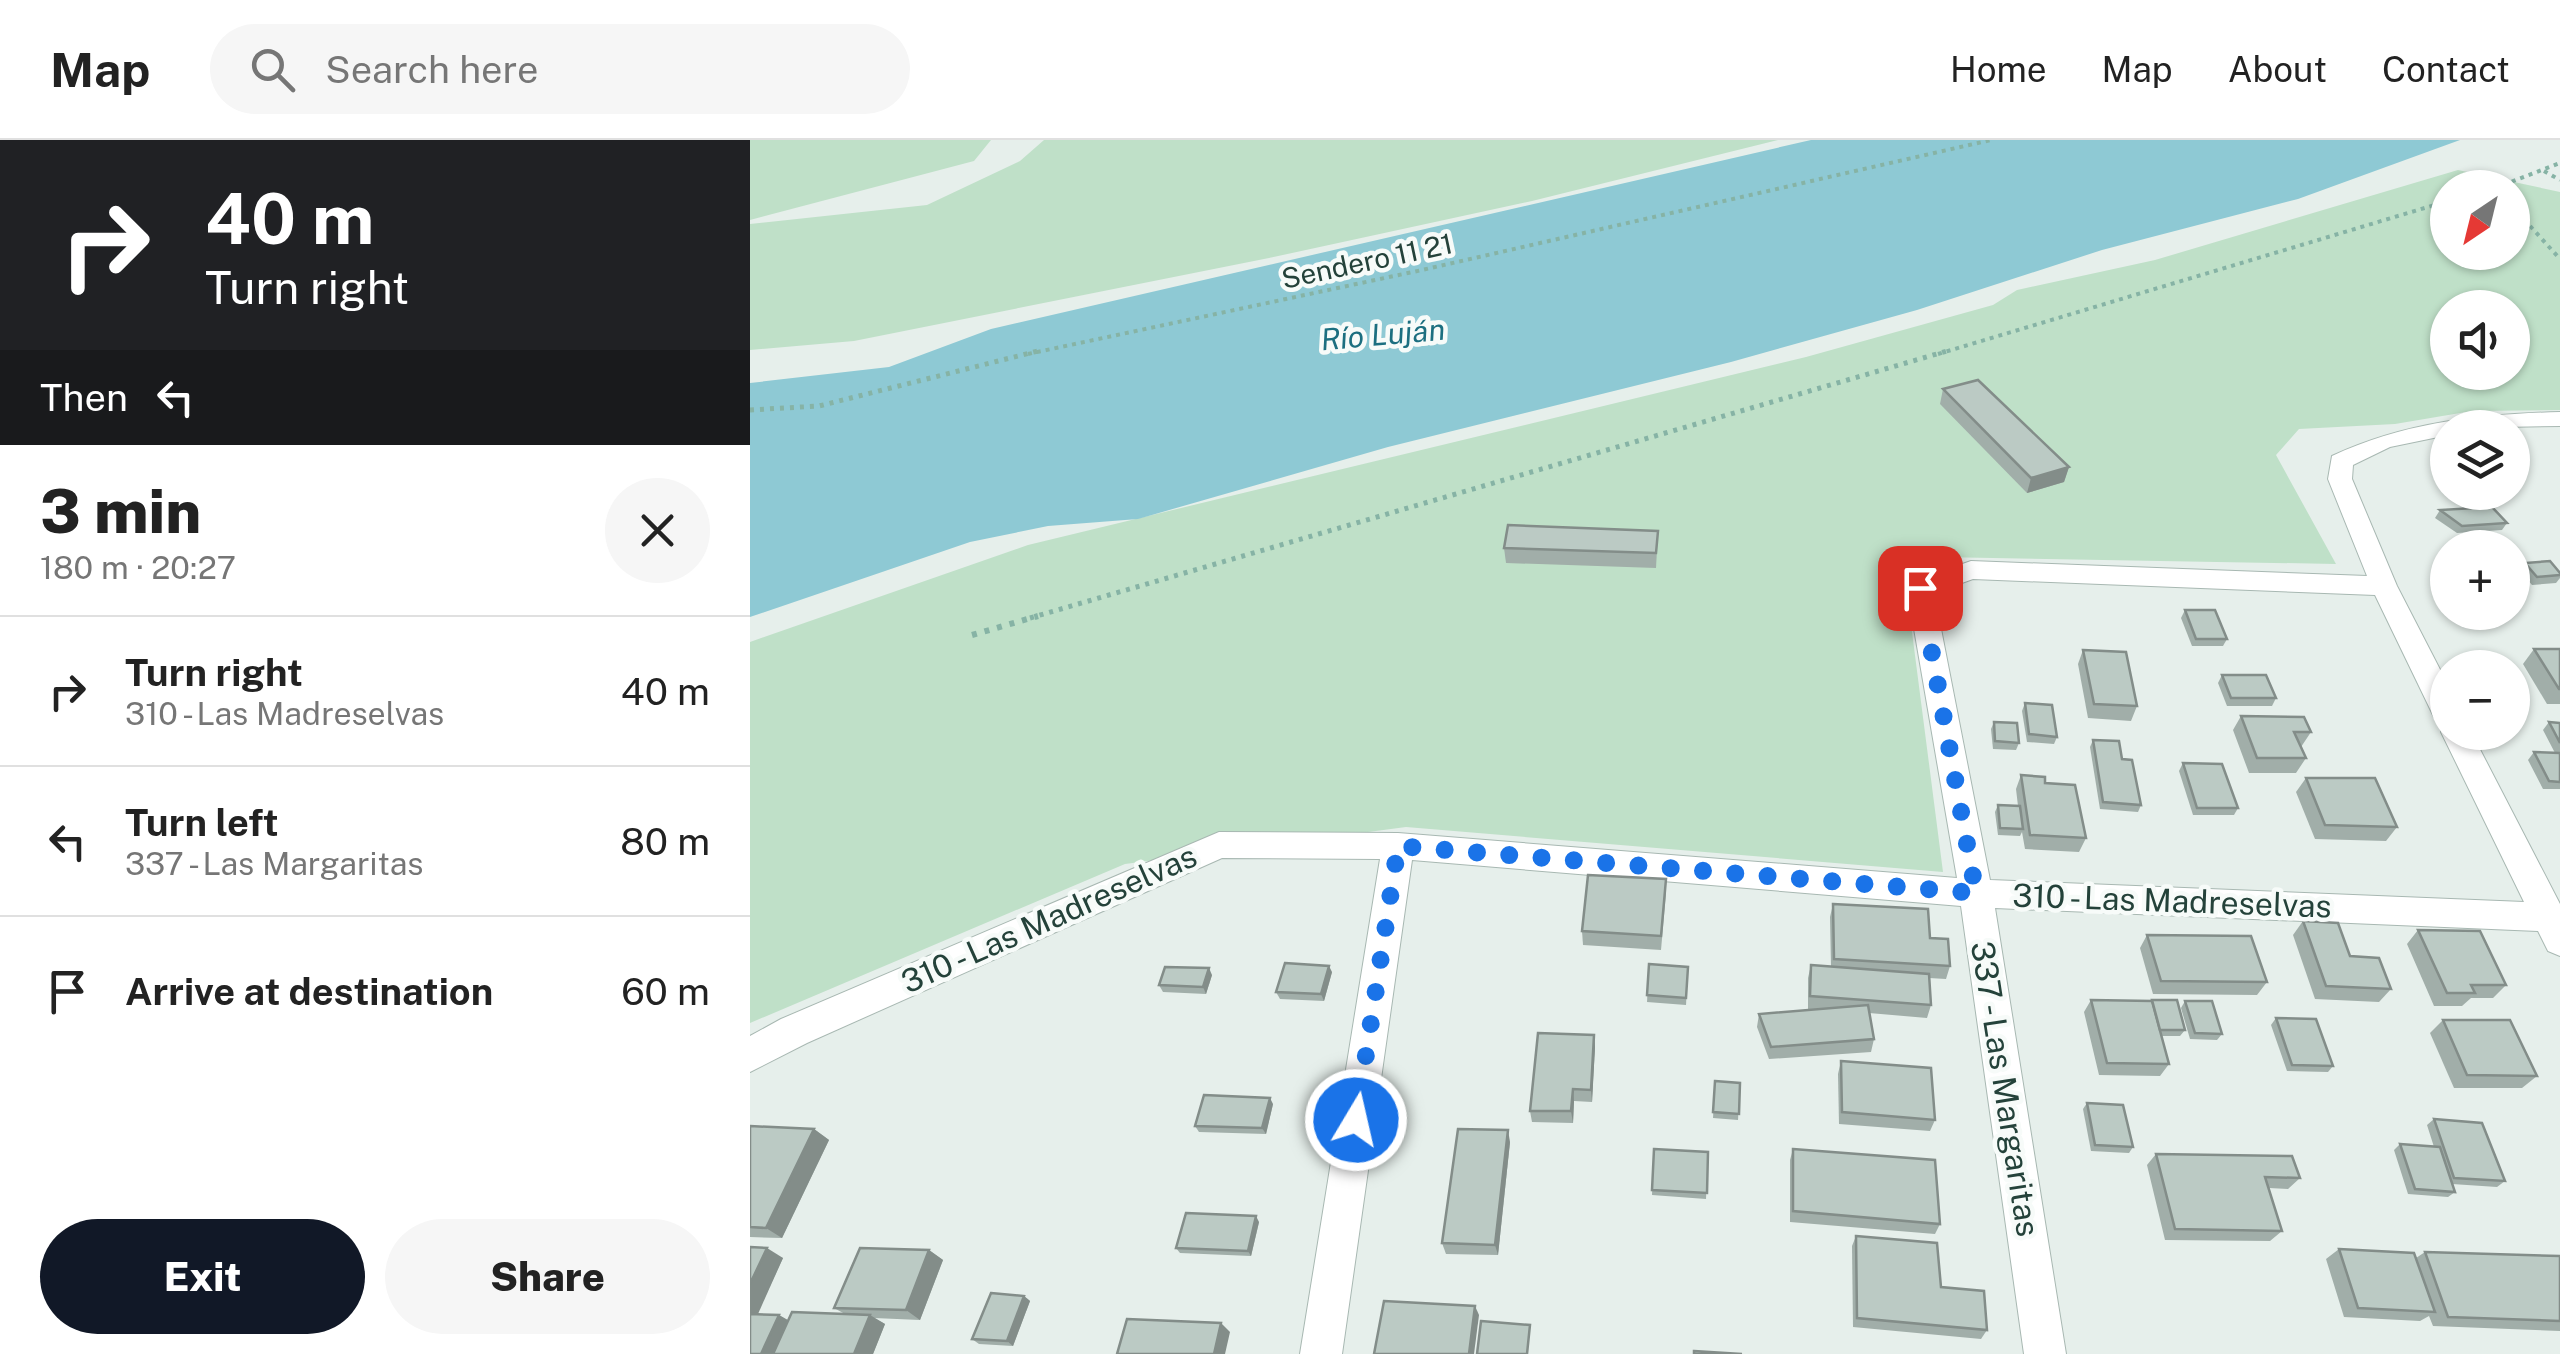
<!DOCTYPE html>
<meta charset="utf-8">
<style>
body{margin:0;font-family:"Public Sans",sans-serif;background:#f6f6f6;color:#222;height:100vh;display:flex;flex-direction:column;font-size:38px;white-space:nowrap}
*{box-sizing:border-box;margin:0}
p{font-size:32px;color:#767676}
.icon{flex:none;width:55px;height:55px;fill:none;stroke:currentColor;stroke-width:2;stroke-linecap:round;stroke-linejoin:round}
.map{position:relative;flex:1;overflow:hidden}
.drawer{display:flex;flex-direction:column;background:#fff;width:750px}
.drawer>*{flex:none}
.hud{background:#202124;color:#fff;overflow:hidden}
.needle{width:65px;rotate:215deg}
.tools{position:absolute;left:1680px;top:30px;display:grid;gap:20px}
.tools a{display:grid;place-items:center;width:100px;height:100px;border-radius:50%;background:#fff;box-shadow:0 2px 8px #0004;font-size:50px}
.pin{position:absolute;display:grid;place-items:center;width:85px;height:85px;color:#fff;margin:-42px;border-radius:20px;box-shadow:0 5px 15px #0006}
.me{position:absolute;width:110px;margin:-55px;rotate:9deg;stroke-linejoin:round;filter:drop-shadow(0 0 8px #0008)}
.turn{display:flex;align-items:center;gap:35px;height:210px;padding:0 40px;font-size:45px}
.turn .icon{width:130px;height:130px;stroke-width:2.5}
.turn b{display:block;font-size:70px;line-height:85px}
.then{display:flex;align-items:center;height:95px;padding:0 40px;background:#0003;gap:20px;font-size:38px}
.round{display:grid;place-items:center;flex:none;width:105px;height:105px;border-radius:52px;background:#f6f6f6}
.summary{display:flex;align-items:center;justify-content:space-between;height:170px;padding:0 40px}
h1{font-size:60px;font-weight:800;line-height:75px}
.primary-button{display:flex;gap:20px;margin-top:auto;padding:20px 40px}
.primary-button a{flex:1;height:115px;border-radius:60px;background:#111827;color:#fff;font-size:40px;font-weight:800;line-height:115px;text-align:center}
.primary-button a+a{background:#f6f6f6;color:#222}
ul{padding:0;list-style:none}
li{display:flex;align-items:center;gap:30px;height:150px;padding:0 40px;border-top:2px solid #e0e0e0}
li div{flex:1}
li b{display:block;font-size:38px}
li em{font-style:normal}
header{display:flex;align-items:center;gap:60px;box-sizing:border-box;height:140px;padding:0 50px;background:#fff;border-bottom:2px solid #e0e0e0}
header strong{font-size:48px}
nav{display:flex;gap:55px;margin-inline-start:auto;font-size:35px}
.search{width:700px;height:90px;background:#f6f6f6;display:flex;align-items:center;gap:25px;box-sizing:border-box;padding:0 35px;border-radius:55px;color:#767676;font-size:38px}
main{display:flex;flex:1;min-height:0}
.map>svg:first-child{display:block}
</style>
<header>
<strong>Map</strong>
<div class="search"><svg class="icon" aria-label="search" viewBox="0 0 24 24"><circle cx="10" cy="10" r="6"/><path d="M15 15l6 6"/></svg>Search here</div>
<nav><a>Home</a><a>Map</a><a>About</a><a>Contact</a></nav>
</header>
<main>
<section class="drawer">
<div class="hud">
<div class="turn"><svg class="icon" aria-label="right" viewBox="0 0 24 24"><path d="M7 20v-9h11M14 6l5 5-5 5"/></svg><div><b>40 m</b>Turn right</div></div>
<div class="then">Then<svg class="icon" aria-label="left" viewBox="0 0 24 24"><path d="M17 20v-9H6M10 6l-5 5 5 5"/></svg></div>
</div>
<div class="summary"><div><h1>3 min</h1><p>180 m · 20:27</p></div><a class="round"><svg class="icon" aria-label="close" viewBox="0 0 24 24"><path d="M6 6l12 12M18 6L6 18"/></svg></a></div>
<ul>
<li><svg class="icon" aria-label="right" viewBox="0 0 24 24"><path d="M7 20v-9h11M14 6l5 5-5 5"/></svg><div><b>Turn right</b><p>310 - Las Madreselvas</p></div><em>40 m</em></li>
<li><svg class="icon" aria-label="left" viewBox="0 0 24 24"><path d="M17 20v-9H6M10 6l-5 5 5 5"/></svg><div><b>Turn left</b><p>337 - Las Margaritas</p></div><em>80 m</em></li>
<li><svg class="icon" aria-label="arrive" viewBox="0 0 24 24"><path d="M6 21V4h12l-3 4 3 4H6"/></svg><div><b>Arrive at destination</b></div><em>60 m</em></li>
</ul>
<div class="primary-button"><a>Exit</a><a>Share</a></div>
</section>
<div class="map">
<svg width="1810" height="1214" viewBox="0 0 1810 1214">
<rect width="100%" height="100%" fill="#e6efeb"/>
<!-- green -->
<g fill="#bfe0c8" fill-rule="evenodd">
<polygon points="0,0 241,0 224,21 0,80"/>
<polygon points="294,0 1028,0 782,61 519,118 104,201 0,210 0,84 177,65 270,21"/>
<path d="M1708,30L1810,52V270L1722,271L1645,284L1549,289L1526,315L1586,424L1188,417L1155,438L1193,732L656,687L375,724L0,883V502L278,405L1056,217L1243,165L1267,150L1405,120ZM1698,48H1762V112H1698ZM1698,168H1762V232H1698Z"/>
</g>
<!-- water -->
<polygon fill="#8ec9d4" points="1061,0 1710,0 1548,59 1352,110 1167,170 981,222 638,307 388,379 298,386 220,402 0,477 0,243 139,227 241,189"/>
<g fill="none" stroke-linecap="round" stroke-linejoin="round">
<defs>
<path id="minor" d="M1810,272V286L1698,288V295L1640,307L1603,325L1602,339L1647,446L1698,545V592H1721L1810,764V816L1798,811L1788,791L1245,768L1316,1214H1274L1211,766L662,720L592,1214H550L630,719L472,718L57,903L0,932V896L31,879L469,692L648,693L1207,738L1157,448L1161,442L1221,421L1617,436L1578,339L1582,316C1655,282 1731,274 1810,272ZM1223,439L1625,455L1683,575L1688,583L1695,585L1691,592L1774,762L1240,740L1184,453Z"/>
</defs>
<!-- minor casing -->
<use href="#minor" stroke="#a8b8b2" stroke-width="2"/>
<!-- path-far2 -->
<g stroke="#86b3a5" stroke-width="4" stroke-dasharray="4 5" stroke-linecap="butt">
<polyline points="1794,31 1810,40"/>
<polyline points="1745,48 1810,23"/>
<polyline points="1762,66 1810,119"/>
<polyline points="278,214 672,130 1241,0"/>
<polyline points="1188,214 1698,61"/>
</g>
<!-- path-far1 -->
<g stroke="#86b3a5" stroke-width="5" stroke-dasharray="4 6" stroke-linecap="butt">
<polyline points="0,270 69,266 288,211"/>
<polyline points="280,478 1197,211"/>
</g>
<!-- path -->
<polyline stroke="#86b3a5" stroke-width="6" stroke-dasharray="5 8" stroke-linecap="butt" points="222,495 288,476"/>
<!-- minor -->
<use href="#minor" fill="#fff" fill-rule="evenodd"/>
</g>
<!-- wall -->
<g fill="#a1aea9">
<polygon points="1193,249 1319,327 1314,342 1277,353 1190,264"/>
<polygon points="1690,370 1757,383 1752,390 1707,393 1685,378"/>
<polygon points="908,391 906,428 756,423 754,408"/>
<polygon points="1762,412 1773,423 1767,431 1762,431"/>
<polygon points="1775,423 1810,433 1810,438 1806,443 1782,445 1770,431"/>
<polygon points="1435,470 1477,499 1473,506 1442,506 1431,478"/>
<polygon points="1784,509 1810,509 1810,564 1797,564 1773,524"/>
<polygon points="1333,510 1387,566 1381,581 1338,578 1328,524"/>
<polygon points="1472,535 1526,558 1522,566 1477,566 1468,543"/>
<polygon points="1275,563 1307,597 1304,604 1277,602 1272,571"/>
<polygon points="1491,576 1561,592 1551,607 1556,618 1546,633 1499,633 1483,590"/>
<polygon points="1244,582 1269,603 1266,610 1243,609 1241,589"/>
<polygon points="1799,582 1810,583 1810,649 1793,649 1778,620 1784,612 1805,613 1793,590"/>
<polygon points="1343,600 1372,619 1391,665 1388,672 1350,669 1340,607"/>
<polygon points="1433,623 1488,668 1484,675 1443,675 1429,631"/>
<polygon points="1271,635 1295,643 1336,698 1329,712 1275,709 1272,692 1270,696 1248,695 1245,672 1248,665 1268,666 1266,649"/>
<polygon points="1556,638 1647,687 1636,701 1565,699 1546,652"/>
<polygon points="916,753 911,810 833,805 832,791"/>
<polygon points="1083,764 1180,798 1200,826 1196,839 1179,838 1181,865 1177,878 1119,873 1124,899 1121,912 1019,919 1007,887 1009,874 1064,869 1058,869 1058,838 1061,825 1081,826 1080,777"/>
<polygon points="1553,781 1641,849 1629,862 1565,859 1543,795"/>
<polygon points="1668,790 1756,845 1743,858 1721,858 1712,866 1684,866 1657,804"/>
<polygon points="1397,795 1517,842 1507,855 1403,854 1390,808"/>
<polygon points="899,824 938,827 936,865 897,862"/>
<polygon points="582,832 574,861 530,859 526,852"/>
<polygon points="462,835 456,854 413,852 409,845"/>
<polygon points="1341,860 1435,890 1430,896 1411,896 1419,924 1410,936 1349,935 1334,872"/>
<polygon points="1435,861 1472,894 1467,900 1440,899 1431,868"/>
<polygon points="1526,878 1583,926 1578,932 1537,931 1521,885"/>
<polygon points="1693,880 1787,936 1772,948 1704,948 1680,893"/>
<polygon points="844,895 845,907 842,962 824,961 823,983 782,982 780,971"/>
<polygon points="1091,921 1185,980 1180,991 1089,984 1088,934"/>
<polygon points="965,941 990,943 988,980 963,978"/>
<polygon points="1337,963 1383,1007 1379,1013 1341,1011 1333,969"/>
<polygon points="523,964 516,994 449,992 445,986"/>
<polygon points="1684,979 1755,1041 1747,1047 1702,1044 1705,1052 1698,1057 1658,1054 1644,1010 1650,1004 1684,1007 1677,985"/>
<polygon points="0,986 64,989 79,1000 32,1098 0,1097"/>
<polygon points="760,1002 748,1115 696,1114 692,1103"/>
<polygon points="904,1009 958,1012 956,1059 902,1055"/>
<polygon points="1043,1009 1190,1084 1185,1094 1040,1082 1040,1020"/>
<polygon points="1406,1014 1550,1038 1538,1049 1519,1048 1532,1091 1520,1101 1415,1100 1397,1025"/>
<polygon points="509,1082 501,1116 430,1113 426,1108"/>
<polygon points="1106,1096 1191,1147 1237,1190 1231,1199 1103,1187 1102,1106"/>
<polygon points="0,1107 33,1118 7,1174 29,1175 38,1181 95,1174 84,1168 179,1110 193,1120 170,1180 124,1178 135,1184 123,1214 0,1214"/>
<polygon points="1589,1109 1666,1118 1675,1112 1810,1116 1810,1191 1683,1186 1679,1176 1670,1181 1594,1177 1576,1119"/>
<polygon points="274,1156 280,1161 263,1206 229,1204 222,1199"/>
</g>
<!-- shaded-wall -->
<g fill="#838d89">
<polygon points="1319,327 1314,342 1277,353 1281,338"/>
<polygon points="579,826 582,832 574,861 571,854"/>
<polygon points="459,828 462,835 456,854 453,847"/>
<polygon points="844,895 845,907 842,962 841,950"/>
<polygon points="823,949 824,961 823,983 821,971"/>
<polygon points="520,958 523,964 516,994 512,988"/>
<polygon points="64,989 79,1000 32,1098 16,1088"/>
<polygon points="758,990 760,1002 748,1115 745,1105"/>
<polygon points="506,1076 509,1082 501,1116 498,1111"/>
<polygon points="17,1108 33,1118 4,1183 0,1181 0,1144"/>
<polygon points="179,1110 193,1120 170,1180 156,1170"/>
<polygon points="274,1156 280,1161 263,1206 257,1201"/>
<polygon points="725,1166 729,1175 724,1214 719,1214"/>
<polygon points="29,1175 45,1184 32,1214 11,1214"/>
<polygon points="120,1175 135,1184 123,1214 104,1214"/>
<polygon points="471,1183 480,1192 475,1214 464,1214"/>
</g>
<!-- building -->
<g fill="#bbcac4" stroke="#838d89" stroke-width="2.5">
<polygon points="1228,240 1319,327 1281,338 1193,249"/>
<polygon points="1742,367 1757,383 1712,386 1690,370"/>
<polygon points="758,385 908,391 906,413 754,408"/>
<polygon points="1762,412 1773,423 1762,424"/>
<polygon points="1800,421 1810,433 1810,435 1787,437 1775,423"/>
<polygon points="1435,470 1465,470 1477,499 1446,499"/>
<polygon points="1784,509 1810,509 1810,549 1809,549"/>
<polygon points="1333,510 1376,512 1387,566 1344,564"/>
<polygon points="1472,535 1516,535 1526,558 1481,558"/>
<polygon points="1275,563 1302,565 1307,597 1279,594"/>
<polygon points="1491,576 1554,577 1561,592 1544,592 1556,618 1507,618"/>
<polygon points="1244,582 1267,583 1269,603 1245,601"/>
<polygon points="1799,582 1810,583 1810,603"/>
<polygon points="1343,600 1369,601 1372,619 1382,620 1391,665 1353,662"/>
<polygon points="1784,612 1810,613 1810,642 1799,641"/>
<polygon points="1433,623 1472,624 1488,668 1447,668"/>
<polygon points="1271,635 1295,637 1295,643 1325,645 1336,698 1280,695"/>
<polygon points="1556,638 1625,638 1647,687 1575,685"/>
<polygon points="1248,665 1270,666 1273,689 1250,688"/>
<polygon points="838,735 916,739 911,796 832,791"/>
<polygon points="1083,764 1178,769 1180,798 1198,799 1200,826 1084,819"/>
<polygon points="1553,781 1588,783 1600,816 1629,818 1641,849 1576,846"/>
<polygon points="1668,790 1730,791 1756,845 1721,845 1725,853 1697,853"/>
<polygon points="1397,795 1501,796 1517,842 1411,841"/>
<polygon points="535,823 579,826 571,854 526,852"/>
<polygon points="899,824 938,827 936,858 897,855"/>
<polygon points="1061,825 1179,834 1181,865 1060,856"/>
<polygon points="415,827 459,828 453,847 409,845"/>
<polygon points="1341,860 1402,861 1419,924 1357,923"/>
<polygon points="1402,860 1427,860 1435,890 1410,890"/>
<polygon points="1435,861 1462,861 1472,894 1445,893"/>
<polygon points="1118,865 1124,899 1021,907 1009,874"/>
<polygon points="1526,878 1566,879 1583,926 1542,925"/>
<polygon points="1693,880 1760,880 1787,936 1717,935"/>
<polygon points="788,893 844,895 841,950 823,949 821,971 780,971"/>
<polygon points="1091,921 1181,928 1185,980 1092,972"/>
<polygon points="965,941 990,943 989,974 963,972"/>
<polygon points="454,955 520,958 512,988 445,986"/>
<polygon points="1337,963 1373,965 1383,1007 1345,1005"/>
<polygon points="1684,979 1732,983 1755,1041 1704,1038"/>
<polygon points="0,986 64,989 16,1088 0,1087"/>
<polygon points="708,989 758,990 745,1105 692,1103"/>
<polygon points="1650,1004 1690,1007 1705,1052 1665,1049"/>
<polygon points="904,1009 958,1012 957,1053 902,1050"/>
<polygon points="1043,1009 1185,1020 1190,1084 1043,1071"/>
<polygon points="1406,1014 1542,1016 1550,1038 1515,1037 1532,1091 1425,1089"/>
<polygon points="436,1073 506,1076 498,1111 426,1108"/>
<polygon points="1106,1096 1187,1103 1191,1147 1234,1151 1237,1190 1107,1178"/>
<polygon points="0,1107 17,1108 0,1144"/>
<polygon points="110,1108 179,1110 156,1170 84,1168"/>
<polygon points="1589,1109 1664,1113 1685,1172 1608,1168"/>
<polygon points="1675,1112 1810,1116 1810,1181 1698,1177"/>
<polygon points="241,1153 274,1156 257,1201 222,1199"/>
<polygon points="634,1161 725,1166 719,1214 624,1214"/>
<polygon points="42,1172 120,1175 104,1214 23,1214"/>
<polygon points="0,1174 29,1175 11,1214 0,1214"/>
<polygon points="377,1179 471,1183 464,1214 367,1214"/>
<polygon points="731,1181 780,1185 777,1214 727,1214"/>
<polygon points="944,1211 992,1214 944,1214"/>
</g>
<g fill="none" stroke-linecap="round" stroke-linejoin="round">
<!-- route -->
<polyline stroke="#1a73e8" stroke-width="18" stroke-dasharray="0 32.4" points="606,980 648,706 1226,753 1170,448"/>
</g>
<g text-anchor="middle" stroke-width="9" stroke-linejoin="round" paint-order="stroke">
<!-- far-street labels -->
<g font-size="28" fill="#24423a" stroke="#f7fbf9">
<text transform="translate(617 121) rotate(-12)" y="10">Sendero 11 21</text>
</g>
<!-- far-water labels -->
<g font-size="30" font-style="italic" fill="#1c6f80" stroke="#f7fbf9">
<text transform="translate(633 195) rotate(-5)" y="10">Río Luján</text>
</g>
<!-- street labels -->
<g font-size="32" fill="#24423a" stroke="#f7fbf9">
<text transform="translate(1422 761) rotate(2)" y="11">310 - Las Madreselvas</text>
<text transform="translate(299 779) rotate(-24)" y="11">310 - Las Madreselvas</text>
<text transform="translate(1255 949) rotate(81)" y="11">337 - Las Margaritas</text>
</g>
</g>
</svg>
<div class="tools">
<a><svg class="needle" viewBox="-14 -14 28 28"><path d="M0-13l5 13h-10z" fill="#e53935"/><path d="M0 13l5-13h-10z" fill="#767676"/></svg></a>
<a><svg class="icon" aria-label="sound" viewBox="0 0 24 24"><path d="M4 9h4l5-4v14l-5-4H4zM17 9q2 3 0 6"/></svg></a>
<a><svg class="icon" aria-label="layers" viewBox="0 0 24 24"><path d="M12 4l9 5-9 5-9-5zM3 14l9 5 9-5"/></svg></a>
<a>+</a>
<a>−</a>
</div>
<div class="pin" style="left:1170px;top:448px;background:#d93025"><svg class="icon" aria-label="arrive" viewBox="0 0 24 24"><path d="M6 21V4h12l-3 4 3 4H6"/></svg></div>
<svg class="me" style="left:606px;top:980px" viewBox="-20 -20 40 40"><circle r="17" fill="#1a73e8" stroke="#fff" stroke-width="3"/><path d="M0-11L8 9 0 5-8 9z" fill="#fff"/></svg>
</div>
</main>
